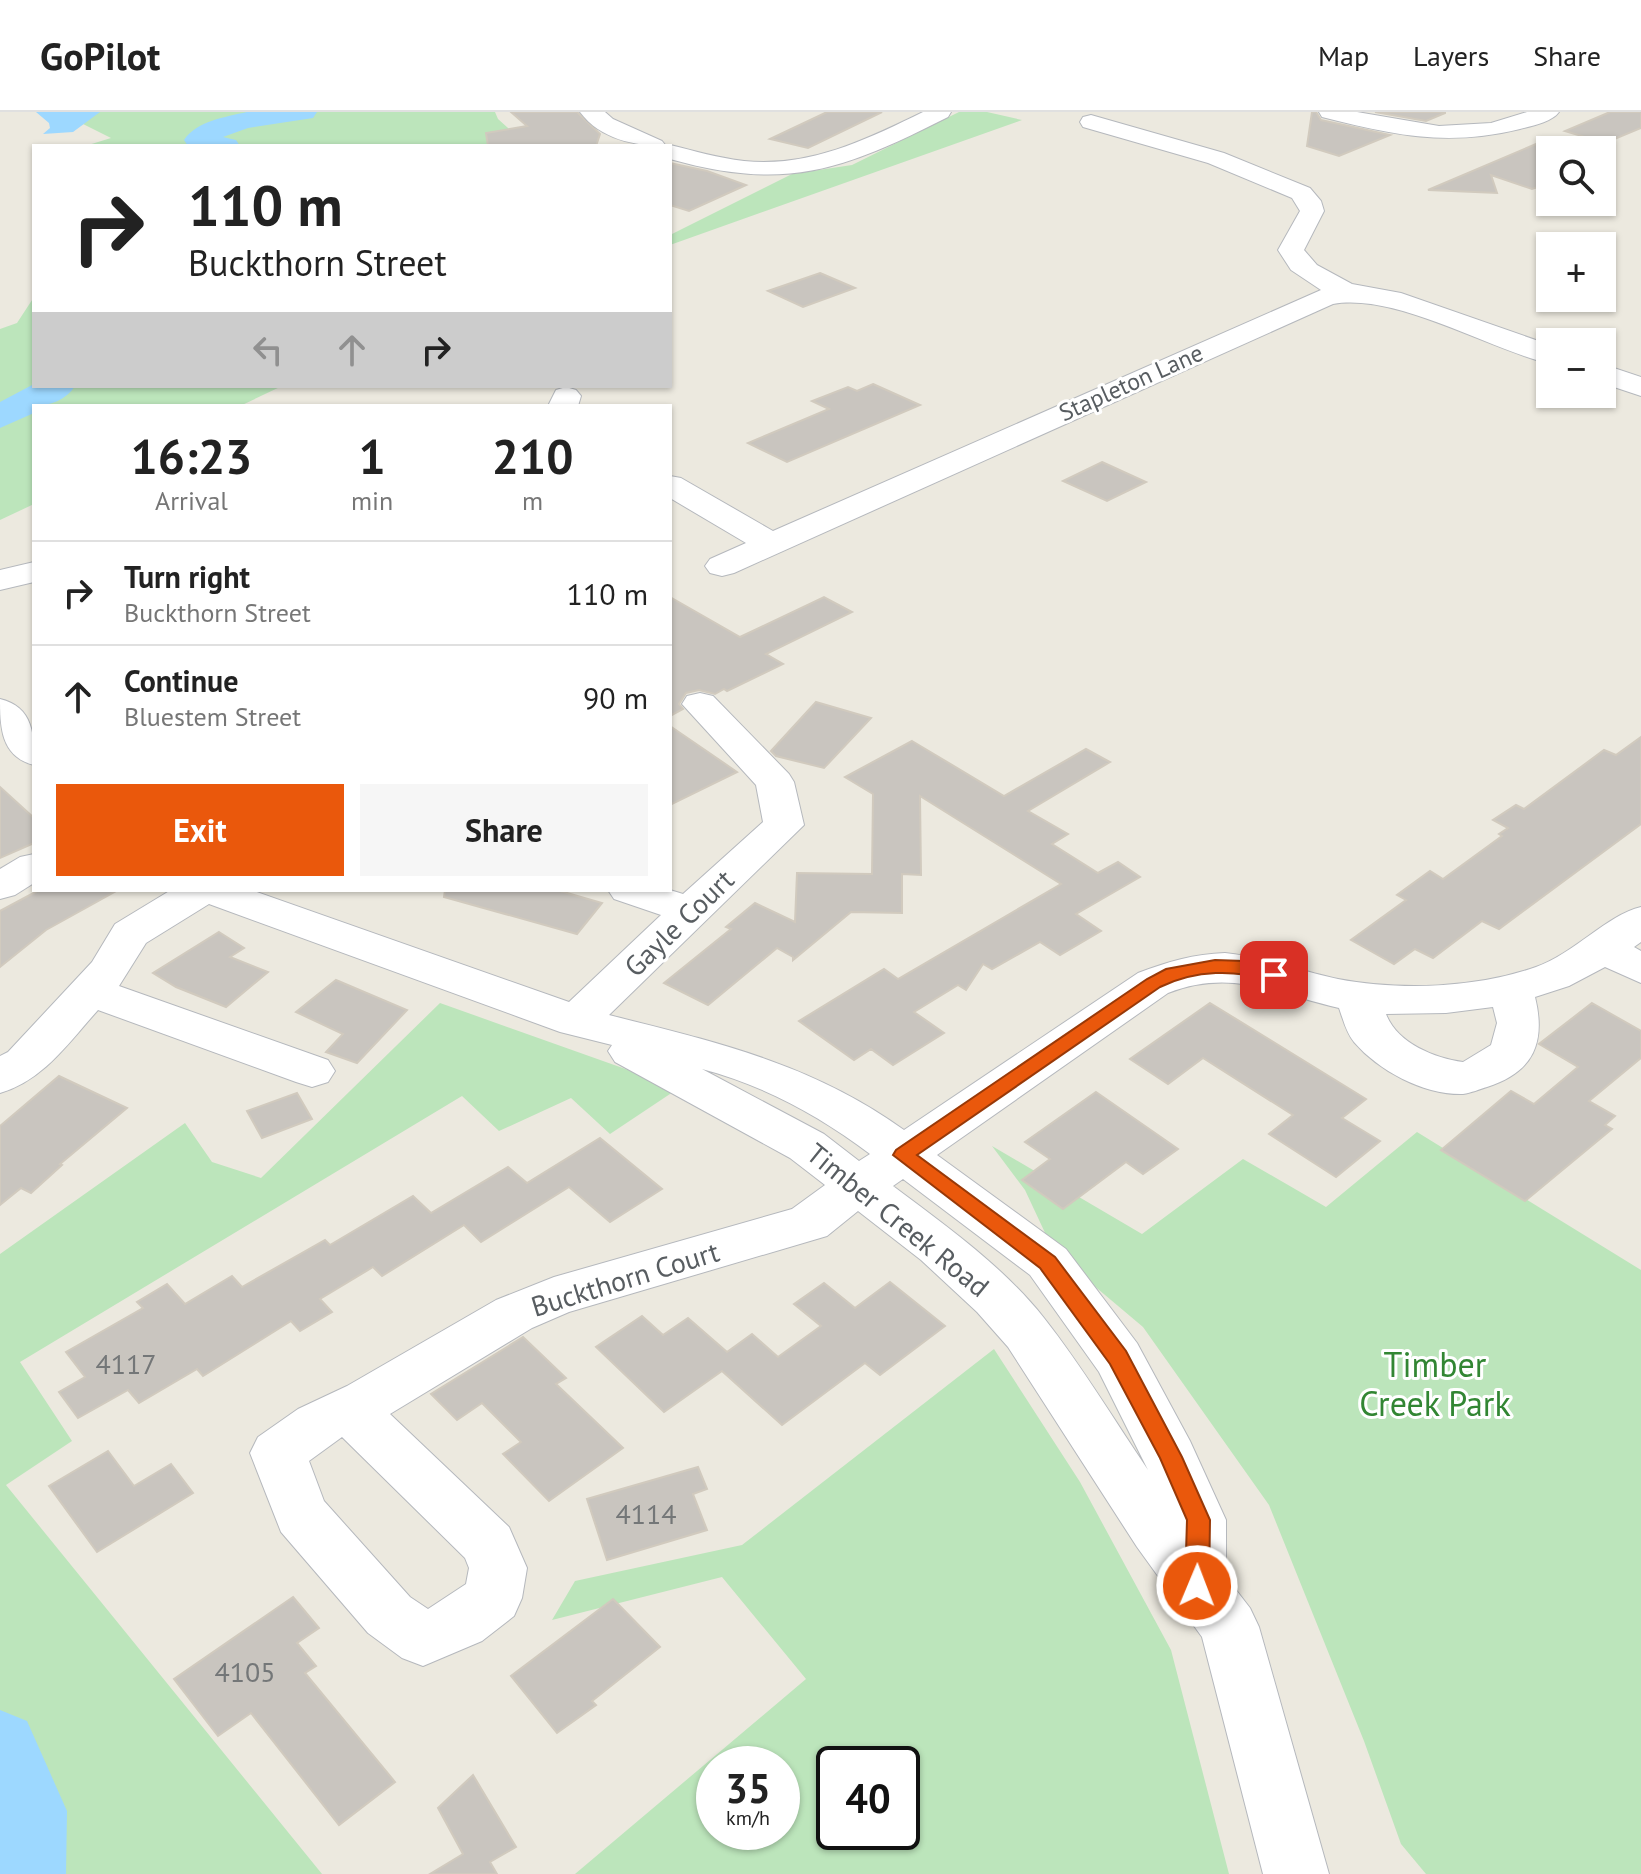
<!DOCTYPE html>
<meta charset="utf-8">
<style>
body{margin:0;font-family:"PT Sans",sans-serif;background:#f6f6f6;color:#222;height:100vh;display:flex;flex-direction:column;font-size:30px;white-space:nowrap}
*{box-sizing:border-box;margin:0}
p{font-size:26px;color:#767676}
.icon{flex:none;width:44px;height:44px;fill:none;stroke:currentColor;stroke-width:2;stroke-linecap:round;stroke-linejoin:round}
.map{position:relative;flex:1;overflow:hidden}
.sheet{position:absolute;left:32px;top:292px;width:640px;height:488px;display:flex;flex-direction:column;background:#fff;border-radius:0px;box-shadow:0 2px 6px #0004}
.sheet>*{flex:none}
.top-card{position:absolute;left:32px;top:32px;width:640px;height:244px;border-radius:0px;box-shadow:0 2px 6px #0004;background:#fff;color:#222;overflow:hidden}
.tools{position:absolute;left:1536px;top:24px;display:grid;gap:16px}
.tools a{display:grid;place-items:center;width:80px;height:80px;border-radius:0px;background:#fff;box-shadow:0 2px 6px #0004;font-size:40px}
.speed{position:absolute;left:696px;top:1634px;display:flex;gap:16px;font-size:40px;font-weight:700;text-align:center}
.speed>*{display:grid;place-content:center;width:104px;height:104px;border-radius:50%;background:#fff;box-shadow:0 2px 6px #0004;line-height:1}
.speed small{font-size:20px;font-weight:400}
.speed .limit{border:4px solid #111;border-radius:12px;background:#fff;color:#111}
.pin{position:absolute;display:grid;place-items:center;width:68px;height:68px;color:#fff;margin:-34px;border-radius:16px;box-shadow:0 4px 12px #0006}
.me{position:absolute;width:88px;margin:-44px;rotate:1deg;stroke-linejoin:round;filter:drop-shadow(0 0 6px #0008)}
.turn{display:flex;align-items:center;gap:28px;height:168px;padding:0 24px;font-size:36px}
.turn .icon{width:104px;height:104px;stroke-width:2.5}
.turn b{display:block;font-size:56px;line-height:68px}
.lanes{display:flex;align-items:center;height:76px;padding:0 24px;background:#0003;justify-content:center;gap:40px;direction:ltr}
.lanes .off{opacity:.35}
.eta{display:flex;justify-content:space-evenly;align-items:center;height:136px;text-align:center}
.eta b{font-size:48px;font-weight:700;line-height:56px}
.cta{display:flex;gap:16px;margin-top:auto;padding:16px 24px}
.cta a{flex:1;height:92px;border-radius:0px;background:#ea580c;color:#fff;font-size:32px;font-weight:700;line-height:92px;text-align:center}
.cta a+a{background:#f6f6f6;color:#222}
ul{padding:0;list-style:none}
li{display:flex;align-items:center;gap:24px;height:104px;padding:0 24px;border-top:2px solid #e0e0e0}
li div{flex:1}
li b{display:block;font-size:30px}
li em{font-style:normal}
header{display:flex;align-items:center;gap:48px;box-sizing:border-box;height:112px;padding:0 40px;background:#fff;border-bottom:2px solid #e0e0e0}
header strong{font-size:38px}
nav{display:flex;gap:44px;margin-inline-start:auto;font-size:28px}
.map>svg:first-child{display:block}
</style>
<header>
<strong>GoPilot</strong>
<nav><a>Map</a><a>Layers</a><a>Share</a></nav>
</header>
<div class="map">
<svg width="1641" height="1762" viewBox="0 0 1641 1762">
<rect width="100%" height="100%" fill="#ece9df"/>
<!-- green -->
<g fill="#bce5bb" fill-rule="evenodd">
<polygon points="59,0 495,0 498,7 528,34 85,34 111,26"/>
<polygon points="959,0 987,0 1022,8 670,133 670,123 792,62 852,53"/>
<polygon points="34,185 34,274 282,274 240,294 34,294 34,392 0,408 0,217 17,211"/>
<polygon points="440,891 679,976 610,1022 571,986 499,1019 462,984 20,1250 72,1329 6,1373 322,1762 0,1762 0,1142 185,1011 212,1050 261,1066"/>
<polygon points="1417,1020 1641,1158 1641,1762 1426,1762 1401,1732 1364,1629 1269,1393 1143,1215 1054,1140 1025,1078 992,1034 1142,1122 1243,1047 1326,1095"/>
<path d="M994,1237L1080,1370L1171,1538L1229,1762H575L806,1567L722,1465L552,1508L575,1469L742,1433ZM714,1652H782V1720H714ZM834,1652H902V1720H834Z"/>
</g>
<!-- water -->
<polygon fill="#9dd8ff" points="36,0 100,0 73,20 43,22 50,16 49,11"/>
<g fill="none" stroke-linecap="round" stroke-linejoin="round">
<!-- river -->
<g fill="#9dd8ff" fill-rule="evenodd">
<path d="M247,0H317L313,6L248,16L223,25L236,28L240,34H188L184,28C197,9 225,5 247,0Z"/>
<path d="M34,272L75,274C66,288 50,294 34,294V301L0,316V290Z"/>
<polygon points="0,1598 27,1609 67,1699 66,1762 0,1762"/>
</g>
</g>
<!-- building -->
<g fill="#c9c5bf" stroke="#d1cabe" stroke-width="2">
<polygon points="511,0 577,0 600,22 596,34 488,34 486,21 527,14"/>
<polygon points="827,0 882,0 808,36 770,27"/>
<polygon points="1312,0 1316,0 1321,8 1390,23 1339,44 1307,34"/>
<polygon points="1375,0 1445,0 1445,1 1426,9"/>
<polygon points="1610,0 1641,0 1641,16 1605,31 1565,19"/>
<polygon points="1550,26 1550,71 1532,77 1491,63 1497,81 1428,78"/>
<polygon points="670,51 707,59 746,73 689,99 670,93"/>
<polygon points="820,161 855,176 803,195 768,179"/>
<polygon points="873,272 920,293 787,350 748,331 829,297 812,289 848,275 857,279"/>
<polygon points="1102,350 1146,370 1107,389 1063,369"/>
<polygon points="670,485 740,525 824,485 852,500 766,542 783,552 727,579 724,577 715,582 699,578 686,581 679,592 683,597 670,604"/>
<polygon points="816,590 871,606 824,656 776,644 771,639"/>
<polygon points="670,614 737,660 670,693"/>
<polygon points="1641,625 1641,712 1499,817 1482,809 1433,846 1415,837 1394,852 1351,828 1406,788 1397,783 1430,759 1443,767 1502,724 1499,722 1508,716 1493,708 1516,693 1524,697 1604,638 1616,643"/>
<polygon points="912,629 1004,684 1086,637 1110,650 1028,699 1068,722 1052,732 1098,761 1118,750 1140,765 1076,802 1101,819 1060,843 1040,830 992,857 983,852 966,878 958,873 914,900 944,921 893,953 871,937 854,948 799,909 884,857 898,867 1061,772 920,684 921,763 902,762 902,801 851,800 793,848 793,845 777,836 708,893 664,871 731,817 726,815 755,791 795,810 797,761 872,762 873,682 845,665"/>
<polygon points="0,675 34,706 34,731 0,746"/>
<polygon points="39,778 118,778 46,818 0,855 0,799"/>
<polygon points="445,778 557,778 602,791 577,822 444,785"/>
<polygon points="219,820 244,836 230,845 268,860 226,895 176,875 153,861"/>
<polygon points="336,868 407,898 357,951 326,940 343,922 296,900"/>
<polygon points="1210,891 1366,987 1342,1006 1380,1029 1336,1065 1269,1022 1293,1003 1203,946 1168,972 1130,947"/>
<polygon points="1592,891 1641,919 1641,946 1589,989 1615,1004 1605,1013 1612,1017 1525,1089 1441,1038 1511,979 1534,992 1578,955 1539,932"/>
<polygon points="59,964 127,996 60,1052 62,1053 31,1081 21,1076 0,1093 0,1014"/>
<polygon points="1096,980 1178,1037 1143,1062 1126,1050 1063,1097 1022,1068 1050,1047 1025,1030"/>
<polygon points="297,981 312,1007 262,1026 247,999"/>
<polygon points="600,1026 662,1077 610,1110 569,1075 481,1130 464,1113 382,1164 373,1155 320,1187 332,1200 300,1219 291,1209 203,1264 197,1257 139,1291 128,1278 78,1306 59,1280 85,1265 66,1240 143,1196 137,1190 167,1172 185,1192 232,1164 242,1175 325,1128 330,1133 413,1084 431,1101 508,1055 527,1071"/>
<polygon points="890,1170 945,1214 880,1263 865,1251 782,1313 722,1259 664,1300 596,1235 642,1204 663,1223 688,1206 727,1240 752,1222 778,1245 821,1214 794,1192 824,1171 855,1196"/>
<polygon points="523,1225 566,1266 556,1272 623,1336 549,1389 503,1342 521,1330 482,1291 457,1308 431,1282"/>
<polygon points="108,1339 134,1374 171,1352 193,1381 97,1440 49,1374"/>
<polygon points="698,1355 707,1377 693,1382 707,1418 607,1448 587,1387"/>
<polygon points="293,1485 319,1516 297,1531 316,1554 305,1561 395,1670 339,1713 251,1601 218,1624 174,1567"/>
<polygon points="613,1487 660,1535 592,1589 596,1593 557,1621 511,1564"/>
<polygon points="473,1663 516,1735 490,1750 497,1762 430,1762 463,1742 438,1696"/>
</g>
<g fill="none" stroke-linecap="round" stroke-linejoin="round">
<defs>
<g id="minor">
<path d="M580,0H605L613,7L662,29L666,34C634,34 600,27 580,0Z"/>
<path d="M923,0H951L948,5C843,58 787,80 670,47V34H666L670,33C695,39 718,46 744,49C808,56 866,28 923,0Z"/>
<path d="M1319,0H1357L1439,14L1491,11L1527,0H1559C1552,10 1532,14 1520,17C1447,35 1393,23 1322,5Z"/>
<path d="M1091,3L1224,41L1310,76L1321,89L1324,99L1304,138L1317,153L1352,172L1401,181L1550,233V252C1486,236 1396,181 1333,192L734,461L722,464L710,461L705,454L710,447L746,431L670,386V364L681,366L773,419L1321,178L1291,158L1278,138L1300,99L1292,86L1208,51L1083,15L1080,10L1083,5Z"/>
<polygon points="1602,252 1641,265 1641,284 1602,271"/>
<polygon points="566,275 576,278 581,284 578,294 548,294 556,278"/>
<polygon points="34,450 34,470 0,478 0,458"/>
<path d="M700,581L713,584L789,662L794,670L804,713L609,903C716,930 813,952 904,1018L1138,861C1167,850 1194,842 1225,841C1264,845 1300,859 1338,867C1401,879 1476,876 1536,855C1575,841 1607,803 1641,795V830L1634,835L1641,839V871L1605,855L1569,874L1535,885C1546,930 1534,960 1487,975C1480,977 1471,981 1463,982C1424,983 1379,959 1354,930C1346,920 1343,907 1339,896C1277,882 1232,856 1168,881L937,1043L1066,1137L1137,1231L1190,1329L1226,1408V1465L1250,1496L1259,1515L1329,1762H1263L1202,1525L1137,1435L1008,1235L977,1200L921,1148L858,1099L827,1124L569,1200L532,1216L390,1302L509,1415L527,1456L522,1486L514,1504L482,1529L423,1554L402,1546L368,1521L281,1420L250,1341L258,1325L298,1297L347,1274L496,1188L554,1165L792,1097L825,1073L790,1046L615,950L608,939L612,933L560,920L209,792L146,831L119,874L328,948L335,959L328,970L312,975L296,970L98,898C69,930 44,968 0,981V944L8,940L92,850L115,812L171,778H251L569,890L661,803L614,787L608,778H670L683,782L763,710L756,673L682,592L687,584ZM1493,895L1497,911L1491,933L1463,950C1434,946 1397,931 1386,902L1446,901ZM702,957C763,973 820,1004 870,1042L859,1049L824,1022ZM903,1067L1030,1163L1099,1260L1148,1358C1114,1308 1082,1254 1044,1206C1003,1154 946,1114 893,1074ZM342,1325L465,1446L469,1456L466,1472L428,1497L410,1485L324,1389L309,1349Z"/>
<path d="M0,587C34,595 34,624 34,653C1,645 0,615 0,587Z"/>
<polygon points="34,742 34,771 15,783 0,787 0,757 20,745"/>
</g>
</defs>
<!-- minor casing -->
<use href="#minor" stroke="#b5b8bd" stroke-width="2"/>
<!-- minor -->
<use href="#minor" fill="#fff" fill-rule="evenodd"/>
</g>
<!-- route -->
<path fill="#ea580c" stroke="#983908" stroke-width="2" d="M1215,848L1244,849L1280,858L1283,863L1274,868C1234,858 1197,857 1160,875L917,1043L1055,1145L1126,1239L1182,1345L1210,1408L1209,1474L1206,1481L1197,1484L1189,1481L1185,1474L1187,1408L1160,1346L1110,1252L1040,1156L893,1043L896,1038L1147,867L1166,857Z"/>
<g text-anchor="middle" stroke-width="6" stroke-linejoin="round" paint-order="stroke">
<!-- far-street labels -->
<g font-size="24" fill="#585d61" stroke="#fff">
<text transform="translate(1131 271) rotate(-24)" y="8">Stapleton Lane</text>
</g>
<!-- street labels -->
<g font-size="28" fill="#585d61" stroke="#fff">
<text transform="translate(679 811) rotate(-44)" y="10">Gayle Court</text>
<text transform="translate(898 1108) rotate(39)" y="10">Timber Creek Road</text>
<text transform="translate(625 1167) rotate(-17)" y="10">Buckthorn Court</text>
</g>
<!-- near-number labels -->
<g font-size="28" fill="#747778">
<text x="126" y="1262">4117</text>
<text x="646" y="1412">4114</text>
<text x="245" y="1570">4105</text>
</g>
<!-- near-park labels -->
<g font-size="34" fill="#328633" stroke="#fff">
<text x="1435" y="1265">Timber<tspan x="1435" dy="39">Creek Park</tspan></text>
</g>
</g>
</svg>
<div class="tools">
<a><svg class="icon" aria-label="search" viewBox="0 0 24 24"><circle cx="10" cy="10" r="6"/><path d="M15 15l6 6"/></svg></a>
<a>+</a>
<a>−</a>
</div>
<div class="speed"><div>35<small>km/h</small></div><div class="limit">40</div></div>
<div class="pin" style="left:1274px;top:863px;background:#d93025"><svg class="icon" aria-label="arrive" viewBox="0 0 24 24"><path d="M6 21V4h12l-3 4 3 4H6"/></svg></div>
<svg class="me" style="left:1197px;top:1474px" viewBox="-20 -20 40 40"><circle r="17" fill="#ea580c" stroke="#fff" stroke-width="3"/><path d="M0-11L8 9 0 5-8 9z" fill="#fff"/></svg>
<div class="top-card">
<div class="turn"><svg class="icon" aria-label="right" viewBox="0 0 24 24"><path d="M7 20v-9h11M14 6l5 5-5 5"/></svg><div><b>110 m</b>Buckthorn Street</div></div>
<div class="lanes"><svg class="icon off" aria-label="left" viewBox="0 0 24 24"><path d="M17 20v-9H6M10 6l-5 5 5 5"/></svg><svg class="icon off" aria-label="ahead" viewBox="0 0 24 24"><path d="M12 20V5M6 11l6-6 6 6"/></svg><svg class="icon" aria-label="right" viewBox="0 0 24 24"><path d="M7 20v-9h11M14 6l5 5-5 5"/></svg></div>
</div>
<section class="sheet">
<div class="eta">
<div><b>16:23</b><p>Arrival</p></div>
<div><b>1</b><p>min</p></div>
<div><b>210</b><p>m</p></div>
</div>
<ul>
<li><svg class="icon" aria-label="right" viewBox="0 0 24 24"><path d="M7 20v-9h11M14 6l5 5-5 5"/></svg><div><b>Turn right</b><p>Buckthorn Street</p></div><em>110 m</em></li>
<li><svg class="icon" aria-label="ahead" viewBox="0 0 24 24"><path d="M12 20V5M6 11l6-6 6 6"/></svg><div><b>Continue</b><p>Bluestem Street</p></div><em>90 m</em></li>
</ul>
<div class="cta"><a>Exit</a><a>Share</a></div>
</section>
</div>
